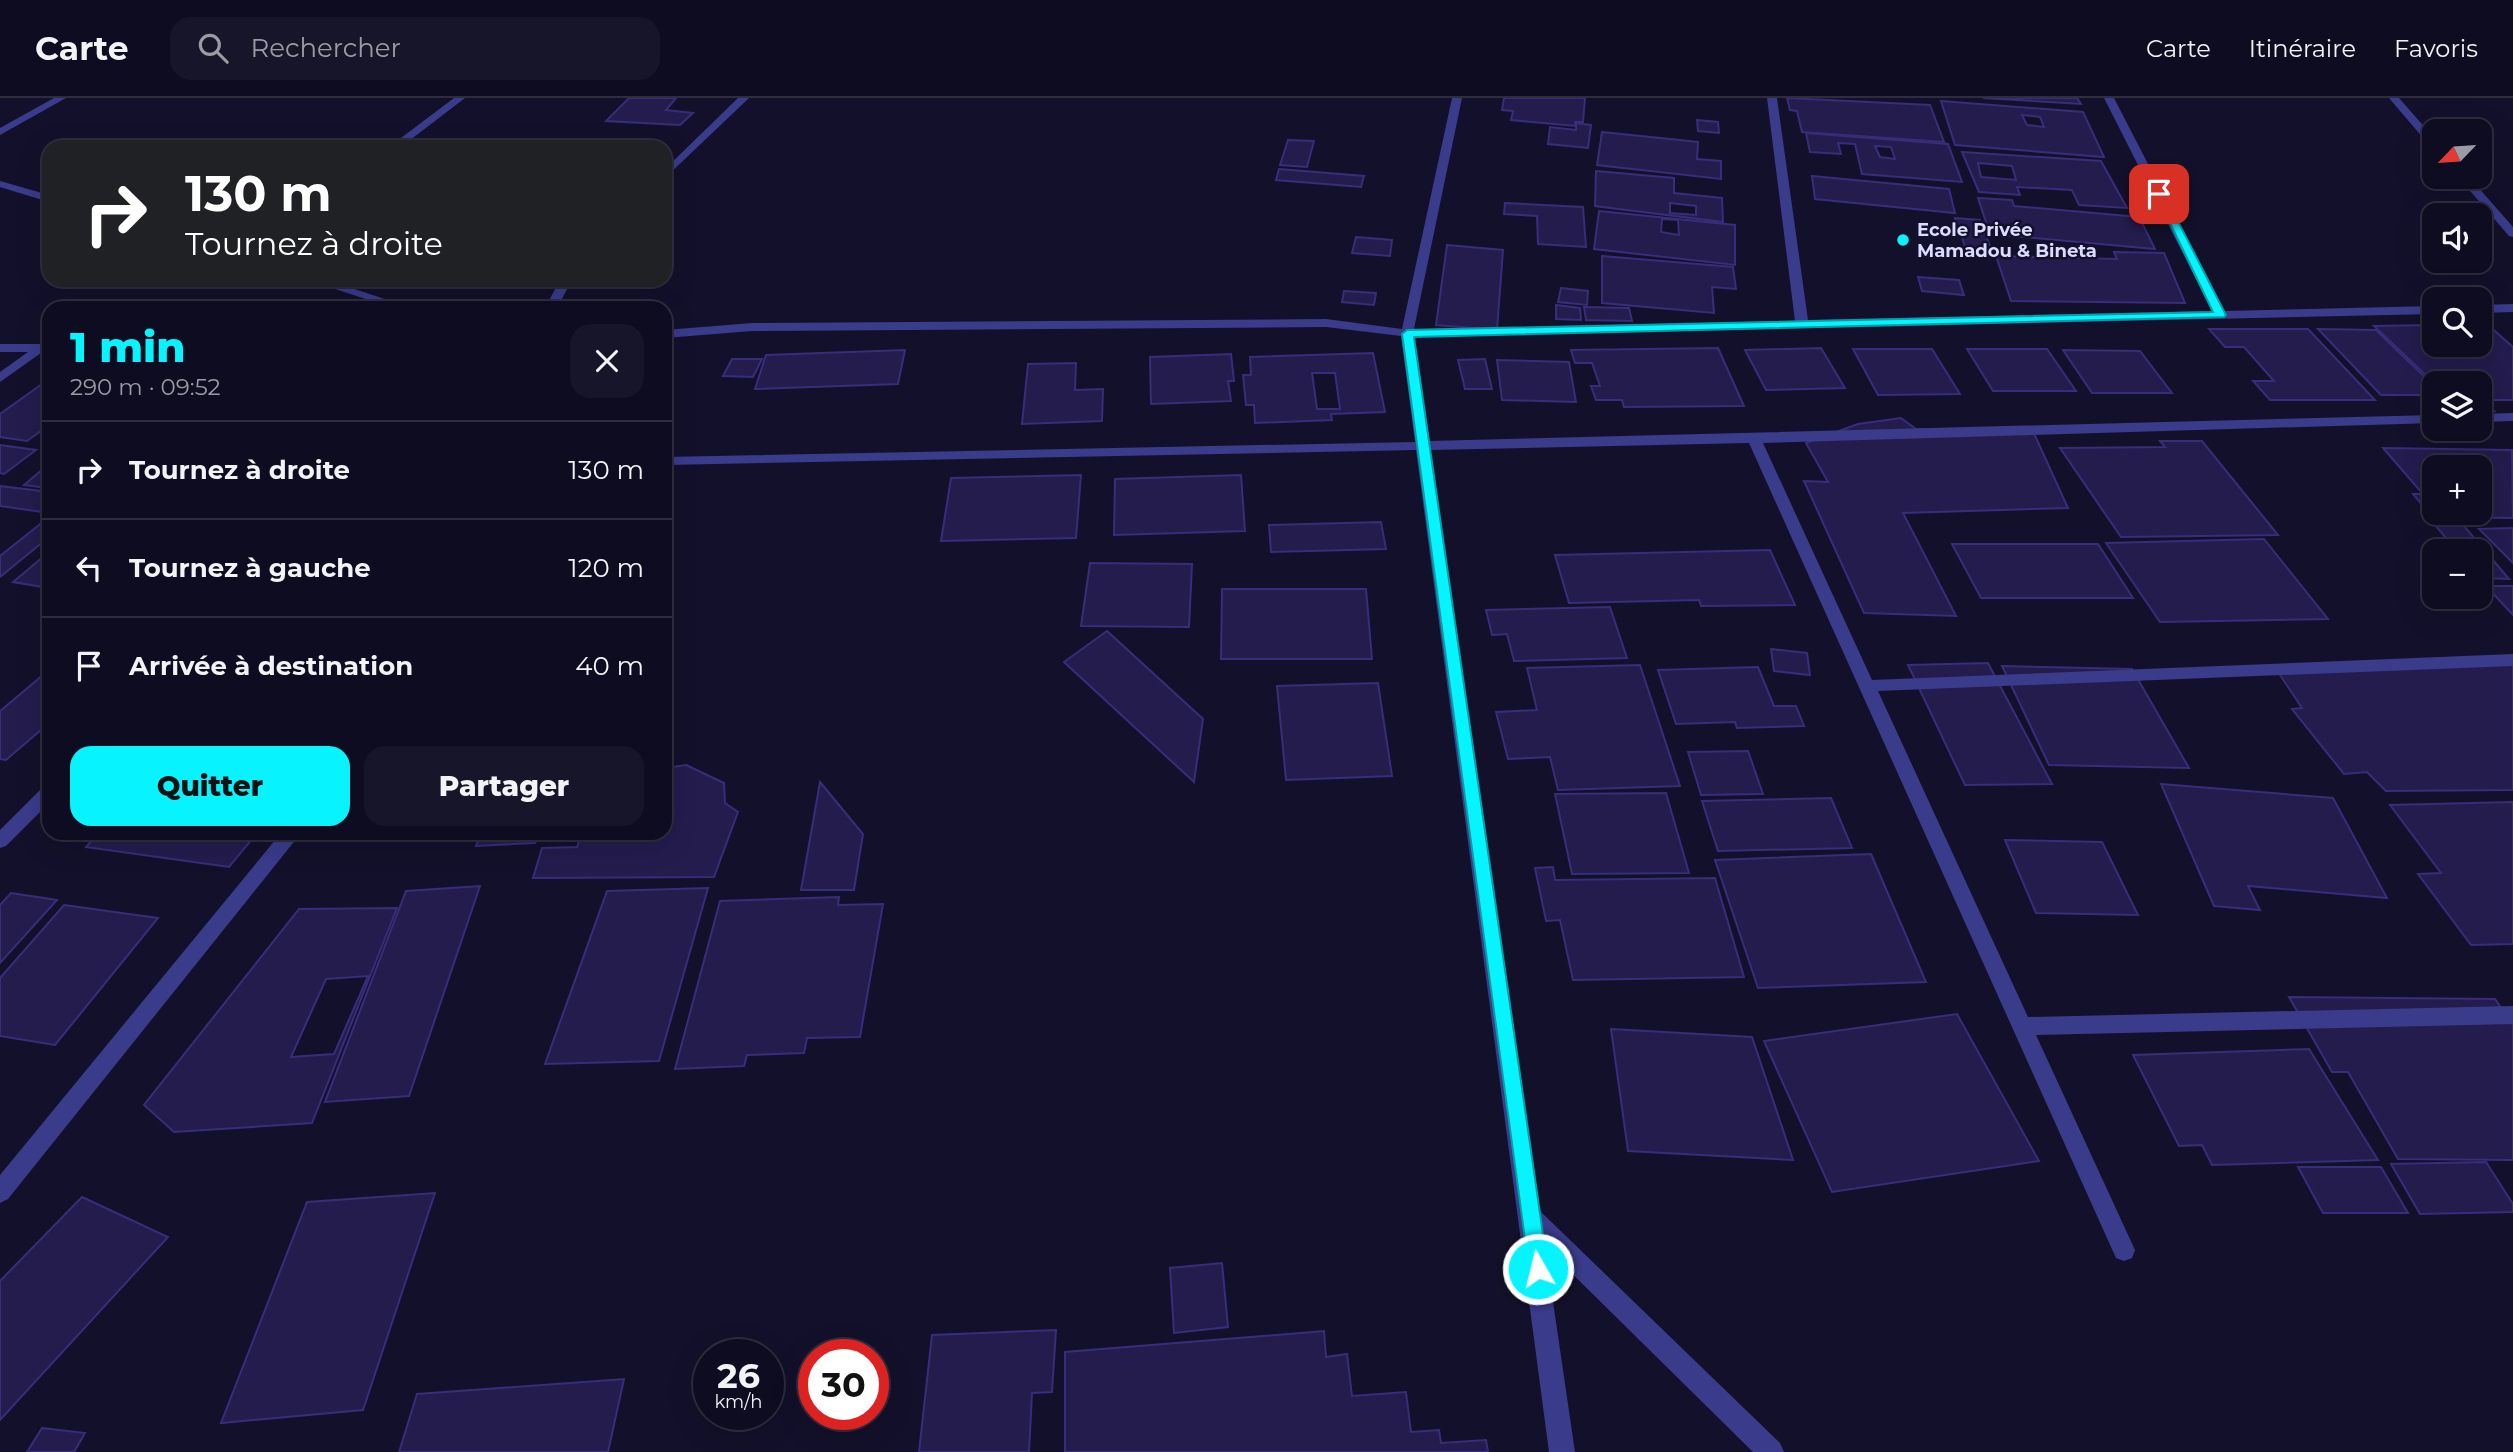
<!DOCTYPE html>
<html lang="fr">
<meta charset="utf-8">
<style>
body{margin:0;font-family:Montserrat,sans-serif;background:#171529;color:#f1f3f6;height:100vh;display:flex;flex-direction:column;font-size:26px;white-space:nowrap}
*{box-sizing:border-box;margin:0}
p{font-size:23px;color:#9b9ba5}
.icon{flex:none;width:38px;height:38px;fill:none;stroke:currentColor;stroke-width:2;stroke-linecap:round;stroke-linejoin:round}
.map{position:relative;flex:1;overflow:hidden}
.drawer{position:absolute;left:42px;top:203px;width:630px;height:539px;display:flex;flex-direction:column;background:#0e0c20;border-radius:21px;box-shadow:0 7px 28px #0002,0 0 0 2px #2e2c3e}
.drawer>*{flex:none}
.hud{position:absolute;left:42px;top:42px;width:630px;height:147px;border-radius:21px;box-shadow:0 7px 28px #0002,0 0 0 2px #2e2c3e;background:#202124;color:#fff;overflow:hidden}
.needle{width:46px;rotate:245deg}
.tools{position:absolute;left:2422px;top:21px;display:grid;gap:14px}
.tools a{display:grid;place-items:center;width:70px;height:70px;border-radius:14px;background:#0e0c20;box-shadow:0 7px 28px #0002,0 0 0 2px #2e2c3e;font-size:35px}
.speed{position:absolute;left:693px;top:1241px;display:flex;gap:14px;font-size:35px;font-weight:700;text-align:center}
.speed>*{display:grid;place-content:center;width:91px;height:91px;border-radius:50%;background:#0e0c20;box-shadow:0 7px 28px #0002,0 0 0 2px #2e2c3e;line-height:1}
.speed small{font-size:18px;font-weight:400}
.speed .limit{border:10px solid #d22;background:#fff;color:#111}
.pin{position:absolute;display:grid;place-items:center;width:60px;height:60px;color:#fff;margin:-30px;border-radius:14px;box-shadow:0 4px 10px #0006}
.me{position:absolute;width:77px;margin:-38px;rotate:352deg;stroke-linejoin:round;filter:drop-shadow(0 0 5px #0008)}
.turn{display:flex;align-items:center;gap:24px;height:147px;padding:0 28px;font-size:32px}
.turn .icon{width:91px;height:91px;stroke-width:2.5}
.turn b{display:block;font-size:49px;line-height:60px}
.round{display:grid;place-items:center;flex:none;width:74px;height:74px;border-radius:21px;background:#171529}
.overview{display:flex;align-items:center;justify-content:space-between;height:119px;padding:0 28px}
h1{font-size:42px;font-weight:800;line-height:52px;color:#07f4ff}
.cta{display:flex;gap:14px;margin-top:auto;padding:14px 28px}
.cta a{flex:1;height:80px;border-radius:21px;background:#07f4ff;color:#111;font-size:28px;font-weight:800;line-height:80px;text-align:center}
.cta a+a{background:#171529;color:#f1f3f6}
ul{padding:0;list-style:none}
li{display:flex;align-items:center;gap:21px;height:98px;padding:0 28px;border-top:2px solid #2e2c3e}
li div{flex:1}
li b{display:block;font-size:26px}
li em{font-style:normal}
header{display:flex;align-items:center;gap:42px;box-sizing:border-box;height:98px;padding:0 35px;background:#0e0c20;border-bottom:2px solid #2e2c3e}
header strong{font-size:33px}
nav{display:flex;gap:38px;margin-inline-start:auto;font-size:24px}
.search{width:490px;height:63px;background:#171529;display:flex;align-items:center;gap:18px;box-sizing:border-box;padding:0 24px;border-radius:21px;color:#9b9ba5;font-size:26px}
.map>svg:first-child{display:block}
</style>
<header>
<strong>Carte</strong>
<div class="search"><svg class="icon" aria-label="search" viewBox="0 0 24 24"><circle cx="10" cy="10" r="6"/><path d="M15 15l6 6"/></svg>Rechercher</div>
<nav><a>Carte</a><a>Itinéraire</a><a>Favoris</a></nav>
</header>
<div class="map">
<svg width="2513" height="1354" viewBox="0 0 2513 1354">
<rect width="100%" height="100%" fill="#13102b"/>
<!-- building -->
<g fill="#231c4d" stroke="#382d7a" stroke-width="2" fill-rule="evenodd">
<polygon points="629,0 676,0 666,12 693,15 680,27 606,23"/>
<polygon points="1504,0 1585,0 1583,24 1575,24 1575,28 1511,22 1513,13 1502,12"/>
<polygon points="1787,0 1930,7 1944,44 1802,34 1797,13 1790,12"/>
<polygon points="1983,0 2077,0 2081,6"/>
<path d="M1941,3L2083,14L2104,59L1955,47ZM2022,17L2040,19L2044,29L2027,27Z"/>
<polygon points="1697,22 1718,24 1719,35 1698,33"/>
<polygon points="1576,25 1591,27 1588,50 1548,46 1550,29 1576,32"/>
<polygon points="1602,34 1698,44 1697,61 1721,63 1721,81 1597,67"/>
<path d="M1806,35L1948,46L1962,84L1862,76L1855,46L1838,45L1841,56L1810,54ZM1875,48L1891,49L1895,61L1880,59Z"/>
<polygon points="1288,42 1314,43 1307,69 1280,67"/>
<path d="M1962,54L2101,63L2127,110L2079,107L2072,92L2017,89L2020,97L1979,94ZM1978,65L2012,68L2016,82L1981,79Z"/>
<polygon points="1279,71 1364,78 1361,89 1276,82"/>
<path d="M1596,73L1674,80V95L1722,100L1723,124L1595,108ZM1670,105L1696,108V117L1670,115Z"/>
<polygon points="1812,78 1949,91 1955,115 1815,101"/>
<polygon points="1978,100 2012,102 2014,108 2139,119 2155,151 1990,136"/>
<polygon points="1505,105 1583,109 1586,149 1538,146 1537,118 1504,116"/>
<path d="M1599,113L1735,127V167L1594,151ZM1662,121L1678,122L1679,137L1661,134Z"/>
<polygon points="1955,120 1980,122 1993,156 1967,154"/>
<polygon points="1356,139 1392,142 1390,158 1352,155"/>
<polygon points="1447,147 1503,152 1497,232 1436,227"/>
<polygon points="2114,154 2164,155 2185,205 2011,203 1996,158 2117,161"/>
<polygon points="1602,158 1733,169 1736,191 1712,189 1714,215 1602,205"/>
<polygon points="1918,179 1959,182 1964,197 1922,193"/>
<polygon points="1561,190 1588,193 1587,207 1558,204"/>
<polygon points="1344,193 1376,195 1374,207 1342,204"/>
<polygon points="1556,207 1580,210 1581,222 1556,221"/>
<polygon points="1584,209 1629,210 1632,223 1586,222"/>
<polygon points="2480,226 2487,226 2513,249 2513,302 2482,302 2494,313 2480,313 2480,285 2434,285 2374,228 2434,227 2434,247 2480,247"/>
<polygon points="2209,231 2308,231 2375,302 2270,302 2253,283 2274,283 2244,249 2225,249"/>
<polygon points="2318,231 2376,232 2434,288 2434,297 2381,297"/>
<polygon points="1718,250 1744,308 1624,309 1622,302 1596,302 1591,288 1600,288 1592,265 1575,265 1571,252"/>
<polygon points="1821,250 1845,290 1766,292 1745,252"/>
<polygon points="1853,251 1932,251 1960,296 1878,297"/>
<polygon points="1967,251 2047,251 2076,293 1993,293"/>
<polygon points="905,252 898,286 755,291 766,257"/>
<polygon points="2063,252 2140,253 2172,295 2092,295"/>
<path d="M1373,255L1385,314L1331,316L1332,322L1255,325L1254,307H1246L1243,277H1251L1250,259ZM1312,275H1335L1340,311H1317Z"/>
<polygon points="1231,256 1234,283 1228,283 1231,303 1151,306 1150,259"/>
<polygon points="732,261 762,261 753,279 723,278"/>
<polygon points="1485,261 1492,291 1465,291 1458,262"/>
<polygon points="1497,262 1569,264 1576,304 1502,302"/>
<polygon points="1076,265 1075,292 1103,291 1102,323 1022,326 1028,266"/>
<polygon points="49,281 49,327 27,343 0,339 0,316"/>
<polygon points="1901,320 1916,331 2032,331 2068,410 1903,415 1956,518 1864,515 1804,383 1828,384 1806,345 1858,326"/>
<polygon points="2160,343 2202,343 2278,437 2121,439 2060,350 2165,349"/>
<polygon points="0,347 36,352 4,376 0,375"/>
<path d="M2383,350L2512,352L2513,420L2432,419L2413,396H2423ZM2434,369H2480V415H2434Z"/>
<polygon points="49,366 49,390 24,387"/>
<polygon points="1081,377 1076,440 941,443 951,380"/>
<polygon points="1241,377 1245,433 1114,437 1115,381"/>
<polygon points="0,388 49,394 49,408 42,414 0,408"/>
<polygon points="49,419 49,439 0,479 0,458"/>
<polygon points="1381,424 1386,451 1271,454 1269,427"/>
<polygon points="2435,427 2464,428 2509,481 2480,480 2480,453 2457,453"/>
<polygon points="2513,430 2513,465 2479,431"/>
<polygon points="2264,441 2328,521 2160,524 2106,445"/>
<polygon points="1952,446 2098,446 2133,500 1981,500"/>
<polygon points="1770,452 1795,507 1701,508 1699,502 1569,505 1555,457"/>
<polygon points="49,454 49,490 13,484"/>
<polygon points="1090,465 1192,466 1189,529 1081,528"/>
<polygon points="2486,488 2513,488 2513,517"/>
<polygon points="1222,491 1366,491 1372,561 1221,561"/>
<polygon points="1610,509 1627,560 1514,563 1507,536 1492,537 1486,512"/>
<polygon points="1107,533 1203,621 1194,684 1064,564"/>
<polygon points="1771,551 1807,555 1810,577 1774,573"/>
<polygon points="2513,559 2513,692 2386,693 2367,674 2344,676 2292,611 2302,610 2276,571"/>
<polygon points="1988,565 2052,686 1965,687 1908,567"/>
<polygon points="1640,567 1680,688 1558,692 1550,659 1508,661 1496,614 1537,612 1527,570"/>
<polygon points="2002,568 2132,571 2189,670 2049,667"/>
<polygon points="1758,569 1774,608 1796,608 1804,628 1737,630 1735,624 1676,626 1658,572"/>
<polygon points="49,572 49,625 6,662 0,661 0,613"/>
<polygon points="1378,585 1392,678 1286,682 1277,588"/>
<polygon points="1748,653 1763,696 1701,697 1688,654"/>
<polygon points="686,667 724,685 725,705 738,714 714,779 533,780 542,750 577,749 582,735 665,735 665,670"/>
<polygon points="820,684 863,736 854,792 801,792"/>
<polygon points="2161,686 2333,700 2387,800 2248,788 2260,812 2214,808"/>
<polygon points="1666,695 1689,775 1572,776 1555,696"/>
<polygon points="1831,700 1852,750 1718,753 1702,703"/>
<polygon points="2513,704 2513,846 2471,847 2418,776 2441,775 2390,707"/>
<polygon points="99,735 257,735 229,769 86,749"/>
<polygon points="481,735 539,735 535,745 476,748"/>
<polygon points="2005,742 2102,744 2138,817 2036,815"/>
<polygon points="1871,756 1926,884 1758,890 1715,762"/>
<polygon points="1553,769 1555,782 1715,780 1744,879 1573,882 1560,822 1546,823 1535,770"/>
<polygon points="480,788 409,998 325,1004 406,793"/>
<polygon points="708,790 659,963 545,966 607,793"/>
<polygon points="11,795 57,802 0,865 0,807"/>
<polygon points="839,799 838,807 883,806 860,939 807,940 804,955 747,957 744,968 675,971 720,803"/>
<polygon points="64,807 158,820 55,947 0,938 0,880"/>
<path d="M397,810L312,1025L174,1034L144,1007L299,811ZM368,878L334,956L291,959L326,881Z"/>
<polygon points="2289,899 2495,901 2513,927 2513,1062 2398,1061 2348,974 2332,974"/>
<polygon points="1957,916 2039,1063 1832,1094 1764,943"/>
<polygon points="1611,931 1752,939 1793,1062 1628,1053"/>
<polygon points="2309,951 2378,1062 2212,1067 2202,1047 2179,1048 2133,957"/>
<polygon points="2486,1064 2513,1106 2513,1114 2420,1116 2391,1066"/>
<polygon points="2298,1069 2381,1069 2408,1115 2323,1115"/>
<polygon points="435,1095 363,1312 221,1325 307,1104"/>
<polygon points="82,1099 168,1139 0,1322 0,1183"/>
<polygon points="1222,1165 1228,1229 1174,1235 1170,1170"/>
<polygon points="1056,1232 1052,1294 1032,1295 1029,1354 919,1354 932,1237"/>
<polygon points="1324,1233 1326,1259 1347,1256 1352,1298 1406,1294 1411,1334 1439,1332 1441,1345 1486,1342 1488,1354 1065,1354 1065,1254"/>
<polygon points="624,1281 608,1354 399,1354 417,1296"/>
<polygon points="42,1330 85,1335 74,1354 27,1354"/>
</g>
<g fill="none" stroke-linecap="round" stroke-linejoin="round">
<!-- minor -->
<g fill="#3a3b8b" fill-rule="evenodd">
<polygon points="54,0 66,0 0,37 0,30"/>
<polygon points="454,0 465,0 401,49 389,49"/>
<polygon points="738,0 749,0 665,80 665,71"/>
<polygon points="1452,0 1462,0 1414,231 1795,223 1767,0 1777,0 1808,222 2212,213 2104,0 2114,0 2224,213 2434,208 2434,216 1414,239 1429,343 2434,317 2434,325 1763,345 1872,582 2513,556 2513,568 1878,593 2028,919 2513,908 2513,926 2036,937 2135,1152 2132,1160 2124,1163 2116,1160 1749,345 1430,352 1540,1113 1780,1345 1784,1354 1753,1354 1545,1149 1575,1354 1549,1354 1416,352 665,367 665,359 1415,344 1401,238 1326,229 752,233 665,240 665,232 752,225 1326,221 1402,231"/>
<polygon points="2389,0 2399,0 2434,40 2434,49 2430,48"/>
<polygon points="2458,79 2469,79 2513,129 2513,139 2509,138"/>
<polygon points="0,83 49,97 49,104 0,89"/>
<polygon points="308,182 327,182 412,210 393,210"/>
<polygon points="560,182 572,182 557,210 545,210"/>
<polygon points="2513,206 2513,214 2480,215 2480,207"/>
<polygon points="0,246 42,246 48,250 0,284 0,274 28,254 0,254"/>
<polygon points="2513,315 2513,323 2480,324 2480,316"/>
<polygon points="49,687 49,705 6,748 0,750 0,732 43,689"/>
<polygon points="281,735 301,735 8,1101 0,1105 0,1077"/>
</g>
</g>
<!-- route -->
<polygon fill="#07f4ff" stroke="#059fa6" stroke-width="2" points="2155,94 2164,96 2226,217 2224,219 1414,239 1548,1171 1545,1178 1538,1181 1530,1178 1402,236 1407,232 2213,214"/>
<!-- markers -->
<circle fill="#07f4ff" stroke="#13102b" stroke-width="2.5" cx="1903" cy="142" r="7"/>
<g text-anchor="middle" stroke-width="5" stroke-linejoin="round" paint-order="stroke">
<!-- far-poi labels -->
<g font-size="18" font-weight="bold" fill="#dddbff" stroke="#13102b" text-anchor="start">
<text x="1917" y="138">Ecole Privée<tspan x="1917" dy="21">Mamadou &amp; Bineta</tspan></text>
</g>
</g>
</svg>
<div class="tools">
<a><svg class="needle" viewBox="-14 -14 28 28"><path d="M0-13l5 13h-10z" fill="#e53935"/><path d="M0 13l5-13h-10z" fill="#9b9ba5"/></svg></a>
<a><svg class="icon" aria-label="sound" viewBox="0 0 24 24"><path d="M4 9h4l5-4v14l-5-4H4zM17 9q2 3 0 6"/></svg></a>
<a><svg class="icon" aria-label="search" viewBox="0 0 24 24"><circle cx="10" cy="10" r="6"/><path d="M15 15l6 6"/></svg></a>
<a><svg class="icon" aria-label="layers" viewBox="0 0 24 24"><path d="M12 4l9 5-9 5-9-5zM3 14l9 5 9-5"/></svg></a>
<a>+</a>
<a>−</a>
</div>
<div class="speed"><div>26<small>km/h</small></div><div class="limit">30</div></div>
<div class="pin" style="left:2159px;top:96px;background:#d93025"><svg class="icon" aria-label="arrive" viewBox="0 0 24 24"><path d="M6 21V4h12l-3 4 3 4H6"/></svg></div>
<svg class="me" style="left:1538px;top:1171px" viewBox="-20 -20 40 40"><circle r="17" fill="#07f4ff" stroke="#fff" stroke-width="3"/><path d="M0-11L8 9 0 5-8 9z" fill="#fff"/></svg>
<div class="hud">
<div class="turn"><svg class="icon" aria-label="right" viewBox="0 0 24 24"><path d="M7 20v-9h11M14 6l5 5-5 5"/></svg><div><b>130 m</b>Tournez à droite</div></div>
</div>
<section class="drawer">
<div class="overview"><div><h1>1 min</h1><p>290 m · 09:52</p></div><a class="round"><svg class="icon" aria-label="close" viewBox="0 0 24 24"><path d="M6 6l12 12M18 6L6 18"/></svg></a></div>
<ul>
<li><svg class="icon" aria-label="right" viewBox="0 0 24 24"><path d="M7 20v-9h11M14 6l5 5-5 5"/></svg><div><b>Tournez à droite</b></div><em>130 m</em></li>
<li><svg class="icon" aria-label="left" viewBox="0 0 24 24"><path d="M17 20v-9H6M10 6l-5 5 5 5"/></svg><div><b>Tournez à gauche</b></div><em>120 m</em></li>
<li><svg class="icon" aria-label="arrive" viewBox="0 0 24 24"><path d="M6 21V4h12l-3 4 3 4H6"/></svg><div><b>Arrivée à destination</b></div><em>40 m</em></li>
</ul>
<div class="cta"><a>Quitter</a><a>Partager</a></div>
</section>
</div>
